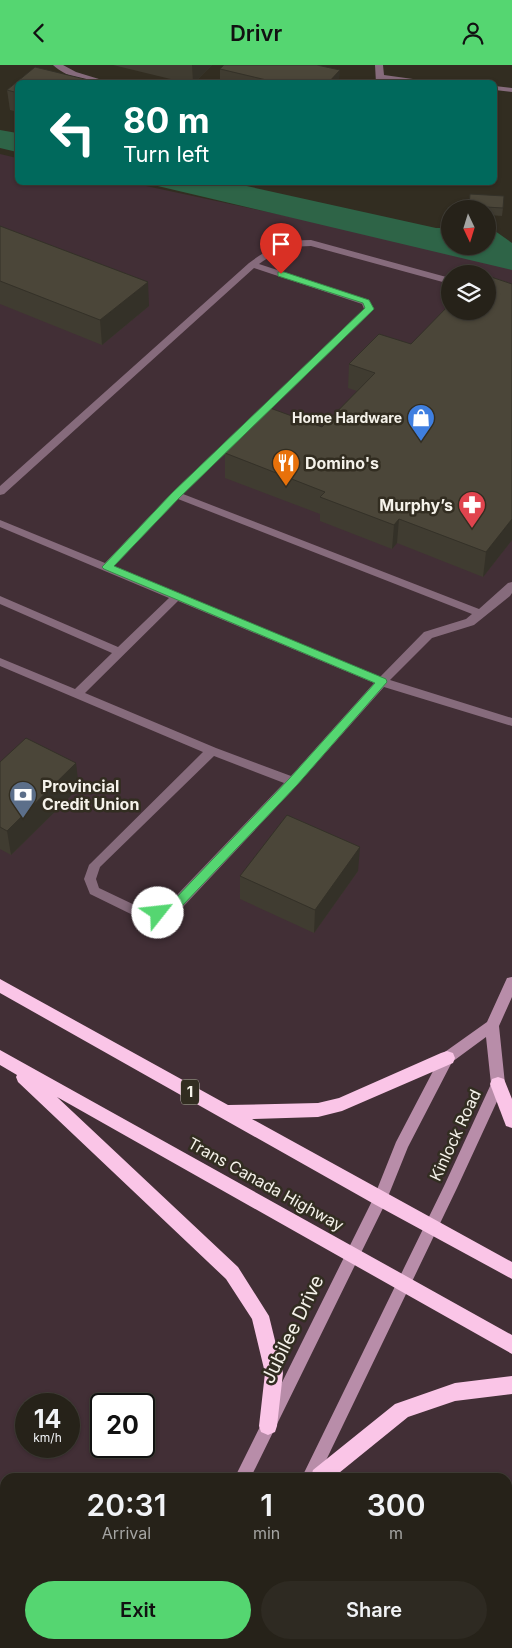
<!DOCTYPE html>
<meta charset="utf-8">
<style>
body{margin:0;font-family:Inter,sans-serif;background:#2e2a22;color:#f1f3f6;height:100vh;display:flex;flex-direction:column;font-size:19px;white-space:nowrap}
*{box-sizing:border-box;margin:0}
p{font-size:16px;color:#a4a4a2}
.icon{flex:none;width:28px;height:28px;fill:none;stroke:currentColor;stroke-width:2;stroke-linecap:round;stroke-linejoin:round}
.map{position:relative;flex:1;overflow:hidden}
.drawer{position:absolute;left:0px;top:1408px;width:512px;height:176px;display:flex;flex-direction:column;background:#262219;border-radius:15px 15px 0 0;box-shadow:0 1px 4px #0004,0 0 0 1px #423f38}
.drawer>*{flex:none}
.top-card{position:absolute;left:15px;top:15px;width:482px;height:105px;border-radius:8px;box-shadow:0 1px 4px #0004,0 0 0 1px #423f38;background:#00695c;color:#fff;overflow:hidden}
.needle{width:32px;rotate:176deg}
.tools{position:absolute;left:441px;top:135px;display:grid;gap:10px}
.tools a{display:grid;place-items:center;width:55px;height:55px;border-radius:50%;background:#262219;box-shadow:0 1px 4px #0004,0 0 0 1px #423f38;font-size:25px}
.speed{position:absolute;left:15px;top:1328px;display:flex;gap:10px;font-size:25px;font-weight:700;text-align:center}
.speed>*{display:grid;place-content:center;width:65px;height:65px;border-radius:50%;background:#262219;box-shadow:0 1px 4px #0004,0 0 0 1px #423f38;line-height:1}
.speed small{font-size:12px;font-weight:400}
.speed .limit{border:2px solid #111;border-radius:8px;background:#fff;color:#111}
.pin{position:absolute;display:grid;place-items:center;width:42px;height:42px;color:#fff;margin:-51px -21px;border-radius:50% 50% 50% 0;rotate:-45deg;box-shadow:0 0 5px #0007}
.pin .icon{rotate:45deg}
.me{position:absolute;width:55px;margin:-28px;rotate:61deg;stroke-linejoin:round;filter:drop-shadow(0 0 4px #0008)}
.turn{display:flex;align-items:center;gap:18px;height:105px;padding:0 25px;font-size:22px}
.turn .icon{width:65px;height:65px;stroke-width:2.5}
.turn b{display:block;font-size:35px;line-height:42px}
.eta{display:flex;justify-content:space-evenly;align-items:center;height:85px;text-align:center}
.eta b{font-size:30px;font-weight:600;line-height:35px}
.primary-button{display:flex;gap:10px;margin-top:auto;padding:10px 25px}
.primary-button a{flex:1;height:58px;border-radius:30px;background:#55d671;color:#111;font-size:20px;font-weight:600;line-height:58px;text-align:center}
.primary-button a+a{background:#2e2a22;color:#f1f3f6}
header{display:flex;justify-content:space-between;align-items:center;height:65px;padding:0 25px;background:#55d671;color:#111;font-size:22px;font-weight:600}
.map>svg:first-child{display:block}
</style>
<header><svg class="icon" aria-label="back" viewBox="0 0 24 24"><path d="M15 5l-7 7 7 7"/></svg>Drivr<svg class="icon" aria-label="person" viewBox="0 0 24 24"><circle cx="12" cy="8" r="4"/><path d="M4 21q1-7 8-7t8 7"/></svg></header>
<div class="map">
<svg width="512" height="1583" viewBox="0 0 512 1583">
<rect width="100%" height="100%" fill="#322d21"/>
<!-- commercial -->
<path fill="#422f36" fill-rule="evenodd" d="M0,89L17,93L18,118H132L512,199V1583H0ZM450,209H488V246H450ZM26,1339H69V1381H26ZM101,1339H144V1381H101ZM5,1412H508V1579H5Z"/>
<!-- green -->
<g fill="#2e6447">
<polygon points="0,65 17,68 17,87 0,83"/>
<polygon points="145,118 233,118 436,163 450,163 450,181 488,181 488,161 512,178 512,205"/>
</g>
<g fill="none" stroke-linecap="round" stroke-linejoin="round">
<!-- lane -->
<g fill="#866b7c" fill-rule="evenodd">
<path d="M311,175L450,213V219L311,181C289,181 276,187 259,199L369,235L374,244L183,429L479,544L508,518L512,517V528L510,531L474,560L432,573L390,615L512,653V661L384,622L297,720L183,842L158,853H139L90,829L84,814L89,800L203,687L0,601V593L75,624L112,588L0,539V531L118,582L169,533L0,462V455L105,498L172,428L364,244L362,239L254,203L4,429L0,430V421L249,198C269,183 285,175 311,175ZM178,434L472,549L466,554L424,567L380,612L114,501ZM178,536L374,618L291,711L216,683L85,628ZM214,691L284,718L173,834L156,843H141L99,823L96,814L100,802Z"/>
<polygon points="512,1522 512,1539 508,1540 508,1523"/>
<polygon points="432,1579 454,1579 452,1583 430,1583"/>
</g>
<!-- street -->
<g fill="#866b7c" fill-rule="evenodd">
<path d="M53,0H63L76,7L112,18C92,18 68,14 53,0Z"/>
<polygon points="375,0 383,0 384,10 442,18 384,15 384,18 376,18"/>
<polygon points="495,21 512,23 512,27 495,25"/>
</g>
<!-- secondary -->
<g fill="#b88da9" fill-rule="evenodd">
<polygon points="512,912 512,932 499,961 505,1019 457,1123 318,1412 302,1412 445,1119 491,1019 486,972 452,997 408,1082 385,1139 251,1412 235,1412 374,1132 396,1077 442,989 487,957 507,913"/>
<polygon points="155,1579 171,1579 172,1583 154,1583"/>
<polygon points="221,1579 239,1579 237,1583 219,1583"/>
</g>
<!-- highway -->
<g fill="#fac5e7" fill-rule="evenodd">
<polygon points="0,914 228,1040 318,1038 339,1033 441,988 447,986 453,988 455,993 453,998 342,1046 318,1052 252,1054 512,1197 512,1214 374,1139 0,928"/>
<polygon points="0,985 512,1270 512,1289 57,1032 238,1202 269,1251 283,1308 277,1361 275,1367 268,1370 261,1367 259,1361 265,1308 252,1254 226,1214 18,1017 16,1012 17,1010 0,1000"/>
<polygon points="498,1012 504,1014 512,1034 512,1063 506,1061 490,1019 492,1014"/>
<polygon points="512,1311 512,1329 455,1336 408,1352 334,1412 311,1412 313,1405 395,1339 455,1318"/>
</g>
</g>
<!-- wall -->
<g fill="#403c31">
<polygon points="113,0 212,0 194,18 187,18"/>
<polygon points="220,4 339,18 220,18"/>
<polygon points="18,18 18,47 10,45 7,25"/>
<polygon points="470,129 503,143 502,151 488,150 488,144 468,144"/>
<polygon points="0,161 149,241 102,280 0,239"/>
<polygon points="512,219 512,475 483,512 397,478 392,484 320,456 320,449 225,413 225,388 322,362 357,326 348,323 349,299 411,279"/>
<polygon points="0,697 79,723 11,790 0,784"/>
<polygon points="358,806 314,868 240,834 240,811"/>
</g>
<!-- shaded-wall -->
<g fill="#343128">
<polygon points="192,0 212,0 194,18 193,18"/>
<polygon points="340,5 339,18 328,18"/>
<polygon points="148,217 149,241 102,280 100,255"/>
<polygon points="399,454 397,478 392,484 394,460"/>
<polygon points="512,454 512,475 483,512 486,487"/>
<polygon points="76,698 79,723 11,790 7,766"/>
<polygon points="360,782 358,806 314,868 315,845"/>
</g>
<!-- building -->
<g fill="#4b4639" stroke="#343128">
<polygon points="224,0 317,0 340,5 328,18 279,18 220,4"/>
<polygon points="35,2 101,18 18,18 18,28 7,25"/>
<polygon points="419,15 452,18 419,18"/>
<polygon points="470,129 504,131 503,143 469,141"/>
<polygon points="0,161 148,217 100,255 0,216"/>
<polygon points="488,211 512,219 512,454 486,487 399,454 394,460 320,432 325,427 225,388 270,343 322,362 375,308 349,299 379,269 411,279 450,239 450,246 488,246"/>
<polygon points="26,673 76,698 7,766 0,762 0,697"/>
<polygon points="287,750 360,782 315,845 240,811"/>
</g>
<!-- route -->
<polygon fill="#55d671" stroke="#378b49" points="278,207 284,207 369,235 374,244 179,433 114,501 386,614 387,617 297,720 182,841 158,852 154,851 152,848 154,845 174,835 289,714 375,618 104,504 102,502 172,428 365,243 363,238 278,211"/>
<!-- icons -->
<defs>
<symbol id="shop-pin" viewBox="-11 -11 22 30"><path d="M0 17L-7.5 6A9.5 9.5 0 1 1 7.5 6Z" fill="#3f7fe0" stroke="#322d21"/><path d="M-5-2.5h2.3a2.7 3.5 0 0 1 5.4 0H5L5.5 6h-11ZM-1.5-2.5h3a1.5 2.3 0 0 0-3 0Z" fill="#fff"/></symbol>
<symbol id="restaurant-pin" viewBox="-11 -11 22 30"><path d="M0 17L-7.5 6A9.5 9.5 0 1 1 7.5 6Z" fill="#e8710a" stroke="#322d21"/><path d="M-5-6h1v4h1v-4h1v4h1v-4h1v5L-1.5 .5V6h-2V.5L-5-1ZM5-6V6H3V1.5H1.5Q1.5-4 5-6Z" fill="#fff"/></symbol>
<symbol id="pharmacy-pin" viewBox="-11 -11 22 30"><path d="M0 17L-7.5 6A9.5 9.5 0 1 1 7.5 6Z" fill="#e0444e" stroke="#322d21"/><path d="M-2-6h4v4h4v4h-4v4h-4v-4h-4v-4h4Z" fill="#fff"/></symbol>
<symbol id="bank-pin" viewBox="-11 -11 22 30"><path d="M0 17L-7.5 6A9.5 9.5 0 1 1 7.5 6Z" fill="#5c6f8a" stroke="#322d21"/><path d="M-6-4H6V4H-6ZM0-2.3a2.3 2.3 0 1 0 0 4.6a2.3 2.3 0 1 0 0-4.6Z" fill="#fff"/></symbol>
</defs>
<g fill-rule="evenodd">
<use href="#shop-pin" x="405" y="337" width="32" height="43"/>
<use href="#restaurant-pin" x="270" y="382" width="32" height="43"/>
<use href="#pharmacy-pin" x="456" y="424" width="32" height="43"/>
<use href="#bank-pin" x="7" y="714" width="32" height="43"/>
</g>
<g text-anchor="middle" stroke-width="5" stroke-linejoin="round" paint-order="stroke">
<!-- far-poi labels -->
<g font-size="14" font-weight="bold" fill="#f5f2ea" stroke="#322d21" text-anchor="end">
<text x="402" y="358">Home Hardware</text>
</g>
<!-- shield labels -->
<rect fill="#322d21" stroke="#bab7ae" stroke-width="1" x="181" y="1014.5" width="18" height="25" rx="4"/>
<g font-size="15" font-weight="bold" fill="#f5f2ea">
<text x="190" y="1032">1</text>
</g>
<!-- poi labels -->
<g font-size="16" font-weight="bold" fill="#f5f2ea" stroke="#322d21" text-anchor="start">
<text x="305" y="404">Domino's</text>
<text x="453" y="446" text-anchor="end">Murphy’s</text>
<text x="42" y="727">Provincial<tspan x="42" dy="18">Credit Union</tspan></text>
</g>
<!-- street labels -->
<g font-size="16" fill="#f5f2ea" stroke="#322d21">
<text transform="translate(455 1070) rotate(-65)" y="6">Kinlock Road</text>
<text transform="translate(266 1119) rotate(29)" y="6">Trans Canada Highway</text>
</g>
<!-- near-street labels -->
<g font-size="19" fill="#f5f2ea" stroke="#322d21">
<text transform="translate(292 1264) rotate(-64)" y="7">Jubilee Drive</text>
</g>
</g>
</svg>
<div class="tools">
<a><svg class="needle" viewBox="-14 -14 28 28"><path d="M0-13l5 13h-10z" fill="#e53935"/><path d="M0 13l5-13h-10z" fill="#a4a4a2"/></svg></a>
<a><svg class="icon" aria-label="layers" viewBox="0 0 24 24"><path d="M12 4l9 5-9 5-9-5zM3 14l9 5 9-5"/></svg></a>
</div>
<div class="speed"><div>14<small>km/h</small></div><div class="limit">20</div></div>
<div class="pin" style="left:281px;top:209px;background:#d93025"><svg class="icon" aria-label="arrive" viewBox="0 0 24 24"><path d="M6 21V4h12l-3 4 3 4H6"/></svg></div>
<svg class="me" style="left:158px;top:848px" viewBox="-20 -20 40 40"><circle r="19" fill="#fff"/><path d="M0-13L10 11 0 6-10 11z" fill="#55d671"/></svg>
<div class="top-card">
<div class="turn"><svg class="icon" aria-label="left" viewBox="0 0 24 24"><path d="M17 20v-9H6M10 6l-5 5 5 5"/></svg><div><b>80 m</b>Turn left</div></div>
</div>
<section class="drawer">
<div class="eta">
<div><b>20:31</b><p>Arrival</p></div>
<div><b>1</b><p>min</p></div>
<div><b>300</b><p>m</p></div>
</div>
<div class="primary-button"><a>Exit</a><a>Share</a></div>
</section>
</div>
